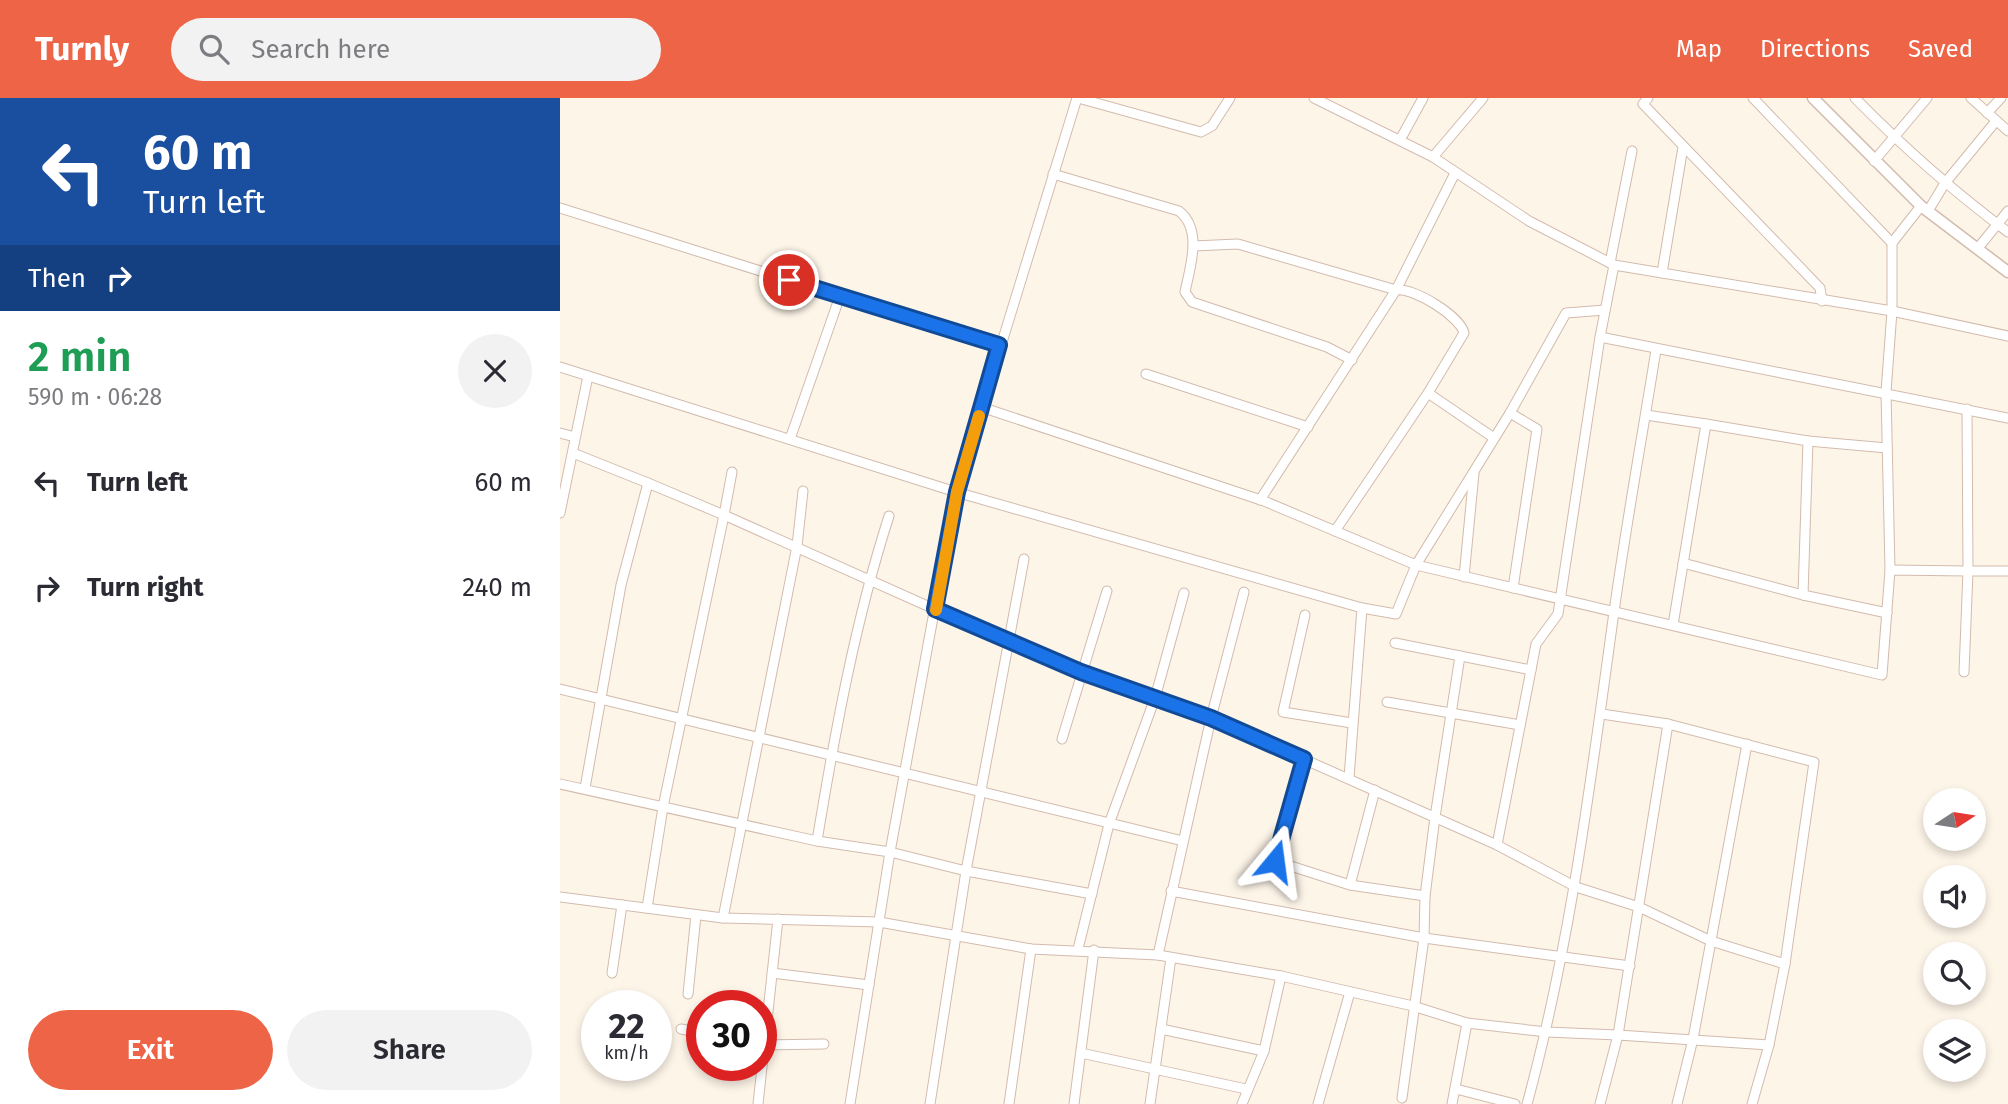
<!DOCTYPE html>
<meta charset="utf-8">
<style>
body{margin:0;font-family:"Fira Sans",sans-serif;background:#f2f2f3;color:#2b2b33;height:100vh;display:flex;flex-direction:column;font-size:26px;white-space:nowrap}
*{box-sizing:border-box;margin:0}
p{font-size:23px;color:#7c7c81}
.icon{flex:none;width:38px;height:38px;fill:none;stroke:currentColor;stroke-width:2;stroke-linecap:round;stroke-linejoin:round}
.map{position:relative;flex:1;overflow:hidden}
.details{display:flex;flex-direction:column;background:#fff;width:560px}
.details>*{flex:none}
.hud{background:#1a4fa0;color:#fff;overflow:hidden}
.needle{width:46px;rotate:78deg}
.fabs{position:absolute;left:1363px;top:690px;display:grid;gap:14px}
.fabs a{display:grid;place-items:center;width:63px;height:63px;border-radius:50%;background:#fff;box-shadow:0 4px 10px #0003;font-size:35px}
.speed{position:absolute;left:21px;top:892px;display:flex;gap:14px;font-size:35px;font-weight:700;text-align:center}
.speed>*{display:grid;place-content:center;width:91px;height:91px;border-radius:50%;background:#fff;box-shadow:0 4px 10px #0003;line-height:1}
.speed small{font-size:18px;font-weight:400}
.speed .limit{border:10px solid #d22;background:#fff;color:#111}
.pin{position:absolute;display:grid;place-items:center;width:60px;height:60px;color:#fff;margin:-30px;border:4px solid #fff;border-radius:50%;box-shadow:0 2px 7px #0007}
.me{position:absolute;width:77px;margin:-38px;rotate:16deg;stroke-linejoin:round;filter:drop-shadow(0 0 5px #0008)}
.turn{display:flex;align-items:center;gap:24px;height:147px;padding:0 28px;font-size:32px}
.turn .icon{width:91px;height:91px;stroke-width:2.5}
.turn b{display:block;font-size:49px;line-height:60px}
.then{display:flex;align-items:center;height:66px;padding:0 28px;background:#0003;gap:14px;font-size:26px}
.round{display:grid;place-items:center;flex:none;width:74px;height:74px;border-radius:37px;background:#f2f2f3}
.summary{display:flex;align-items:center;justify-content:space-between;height:119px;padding:0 28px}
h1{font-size:42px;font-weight:600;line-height:52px;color:#1e9e55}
.primary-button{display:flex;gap:14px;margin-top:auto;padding:14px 28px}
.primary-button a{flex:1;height:80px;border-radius:42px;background:#ee6447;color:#fff;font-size:28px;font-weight:600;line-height:80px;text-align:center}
.primary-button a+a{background:#f2f2f3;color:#2b2b33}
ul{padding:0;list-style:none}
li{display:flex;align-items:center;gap:21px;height:105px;padding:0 28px}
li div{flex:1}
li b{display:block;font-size:26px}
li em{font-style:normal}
header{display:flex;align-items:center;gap:42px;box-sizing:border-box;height:98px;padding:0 35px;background:#ee6447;color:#fff}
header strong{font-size:33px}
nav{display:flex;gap:38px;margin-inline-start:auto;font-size:24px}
.search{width:490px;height:63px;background:#f2f2f3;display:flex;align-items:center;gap:18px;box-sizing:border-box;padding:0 24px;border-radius:38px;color:#7c7c81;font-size:26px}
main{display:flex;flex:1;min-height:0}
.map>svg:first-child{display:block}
</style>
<header>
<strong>Turnly</strong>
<div class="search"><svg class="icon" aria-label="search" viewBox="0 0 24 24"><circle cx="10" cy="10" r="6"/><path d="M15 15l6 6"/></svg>Search here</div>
<nav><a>Map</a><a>Directions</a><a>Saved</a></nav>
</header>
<main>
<section class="details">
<div class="hud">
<div class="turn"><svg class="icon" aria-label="left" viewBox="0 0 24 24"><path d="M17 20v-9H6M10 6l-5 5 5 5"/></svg><div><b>60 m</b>Turn left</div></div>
<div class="then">Then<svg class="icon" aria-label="right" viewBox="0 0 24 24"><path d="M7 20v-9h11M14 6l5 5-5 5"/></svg></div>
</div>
<div class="summary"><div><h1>2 min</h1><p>590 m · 06:28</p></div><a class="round"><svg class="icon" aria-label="close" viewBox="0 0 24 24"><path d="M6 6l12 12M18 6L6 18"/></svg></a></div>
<ul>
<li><svg class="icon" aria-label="left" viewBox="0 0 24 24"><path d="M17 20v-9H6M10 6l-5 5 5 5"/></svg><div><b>Turn left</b></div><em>60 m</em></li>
<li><svg class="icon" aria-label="right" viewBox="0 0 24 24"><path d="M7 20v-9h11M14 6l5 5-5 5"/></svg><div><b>Turn right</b></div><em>240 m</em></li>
</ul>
<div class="primary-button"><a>Exit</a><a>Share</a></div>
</section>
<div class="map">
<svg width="1448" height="1006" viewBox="0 0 1448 1006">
<rect width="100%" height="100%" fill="#fef5e9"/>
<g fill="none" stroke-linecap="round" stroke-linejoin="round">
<defs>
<g id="minor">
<polyline points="518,0 641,34 652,28 670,0"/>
<polyline points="754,0 873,59 969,123 1054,167 1332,213 1448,238"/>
<polyline points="1088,0 1083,6 1260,190 1262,203"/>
<polyline points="1193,0 1332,145"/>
<path d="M1295,0C1343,49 1393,93 1448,134"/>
<polyline points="1411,0 1448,33"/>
<polyline points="1427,15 1441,0"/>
<polyline points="840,42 863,0"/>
<polyline points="873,59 923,0"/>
<polyline points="1314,63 1367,0"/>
<path d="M493,76L619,113C643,132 630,169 625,194L632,204L767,249L792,262"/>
<polyline points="0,110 280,198"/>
<polyline points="1368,113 1385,85 1436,23"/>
<polyline points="633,148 678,146 836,192 895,75"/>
<polyline points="1418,150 1448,113"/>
<polyline points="1050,165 1072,53"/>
<polyline points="1054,167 1040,239 1448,320"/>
<polyline points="1102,175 1123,49"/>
<polyline points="0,269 396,394 802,510 836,516 856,467 1322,577 1330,472 1408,473 1404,574"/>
<polyline points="586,276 748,329"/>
<polyline points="868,295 934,340"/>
<polyline points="421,309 704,403 856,467 950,315"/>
<polyline points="1407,311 1408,473 1448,473"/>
<polyline points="1086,317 1146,326"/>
<polyline points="0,335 15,339"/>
<polyline points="230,341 280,198 439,248"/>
<polyline points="1248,343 1327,350"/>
<polyline points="13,355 88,385 61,487 25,690"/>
<polyline points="88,385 164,417 172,374"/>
<path d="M700,402L836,192C853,189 900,218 904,235L868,295L775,433"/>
<polyline points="0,415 28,278"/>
<polyline points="1123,465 1243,497 1327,515"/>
<polyline points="1330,472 1326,294 1332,213 1332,145 1361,108"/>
<polyline points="904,479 914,375"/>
<polyline points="953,490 977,331 950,315 1006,215 1045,212"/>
<polyline points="745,517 723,614 792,625"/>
<polyline points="1113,527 1146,326 1248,343 1243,497"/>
<polyline points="835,545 971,572"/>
<polyline points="0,591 623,743"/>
<polyline points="827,604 960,627"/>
<polyline points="1042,616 1108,626 1254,664 1225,866 1209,947"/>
<polyline points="502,641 547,493"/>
<polyline points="744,661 715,763 790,787 865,798"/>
<polyline points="789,680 802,510"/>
<polyline points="0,686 257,743 330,754 406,773 532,796"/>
<path d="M257,743C275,634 295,524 329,418"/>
<polyline points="937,747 976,546 998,516 1040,239"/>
<polyline points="790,787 815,692"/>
<polyline points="611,793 864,840 1070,868"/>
<polyline points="0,799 163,820 319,824 471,851 598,857 721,878 853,908 907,925 987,934 1058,937 1108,626"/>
<polyline points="87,810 103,709 164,417 448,544 521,574 651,620 937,747 1016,789 1079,809 1151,843 1225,866"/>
<polyline points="163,820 237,448 243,393"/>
<polyline points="518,851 549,726 595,600 624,495"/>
<polyline points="598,857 651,620 684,494"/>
<polyline points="52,875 62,807"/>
<polyline points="212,875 309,887"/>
<polyline points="128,896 136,817"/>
<polyline points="121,931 142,935"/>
<polyline points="601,931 704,953"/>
<polyline points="201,947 264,946"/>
<polyline points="521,955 686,991"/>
<polyline points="896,991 955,1006"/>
<polyline points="842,1000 864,840 865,798 875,719 900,558"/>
<polyline points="198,1006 218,821"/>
<polyline points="290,1006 330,754 396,394 517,0"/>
<polyline points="370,1006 406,773 464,461"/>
<polyline points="449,1006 471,851"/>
<polyline points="514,1006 534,852"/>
<polyline points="590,1006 611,860"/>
<polyline points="682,1006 704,953 721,878"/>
<polyline points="758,1006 790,894"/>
<polyline points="892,1006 907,925"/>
<path d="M967,1006C1011,845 1031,680 1054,514C1066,427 1082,339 1096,252"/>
<polyline points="1040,1006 1058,937 1209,947 1192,1006"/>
<polyline points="1117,1006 1133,941 1187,646"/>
</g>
<polyline id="tertiary" points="1253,0 1361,108 1448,174"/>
</defs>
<!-- minor casing -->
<use href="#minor" stroke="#d2bbad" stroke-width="11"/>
<!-- tertiary casing -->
<use href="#tertiary" stroke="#d2bbad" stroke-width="13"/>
<!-- minor -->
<use href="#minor" stroke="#fff" stroke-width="9"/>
<!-- tertiary -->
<use href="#tertiary" stroke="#fff" stroke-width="10"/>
</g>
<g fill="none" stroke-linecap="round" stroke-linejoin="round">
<defs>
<polyline id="route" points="229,182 439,247 397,394 375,511 521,574 651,620 744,661 715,763"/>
</defs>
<!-- route casing -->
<use href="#route" stroke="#114b97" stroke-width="18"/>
<!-- route -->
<use href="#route" stroke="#1a73e8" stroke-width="12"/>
<!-- slow -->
<polyline stroke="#f59e0b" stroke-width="12" points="376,512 397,394 419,318"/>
</g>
</svg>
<div class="fabs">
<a><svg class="needle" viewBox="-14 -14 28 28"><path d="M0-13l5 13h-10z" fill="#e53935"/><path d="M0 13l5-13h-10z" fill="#7c7c81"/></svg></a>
<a><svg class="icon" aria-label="sound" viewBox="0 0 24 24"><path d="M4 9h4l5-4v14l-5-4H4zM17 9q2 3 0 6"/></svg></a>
<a><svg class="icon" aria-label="search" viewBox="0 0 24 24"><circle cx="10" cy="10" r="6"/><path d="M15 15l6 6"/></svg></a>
<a><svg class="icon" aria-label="layers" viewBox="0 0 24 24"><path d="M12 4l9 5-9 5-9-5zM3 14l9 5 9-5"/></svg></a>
</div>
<div class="speed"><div>22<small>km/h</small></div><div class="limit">30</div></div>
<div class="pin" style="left:229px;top:182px;background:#d93025"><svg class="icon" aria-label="arrive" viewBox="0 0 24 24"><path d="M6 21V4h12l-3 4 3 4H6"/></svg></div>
<svg class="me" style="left:715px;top:763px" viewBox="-20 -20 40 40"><path d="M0-17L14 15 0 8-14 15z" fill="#1a73e8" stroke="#fff" stroke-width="4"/></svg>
</div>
</main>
